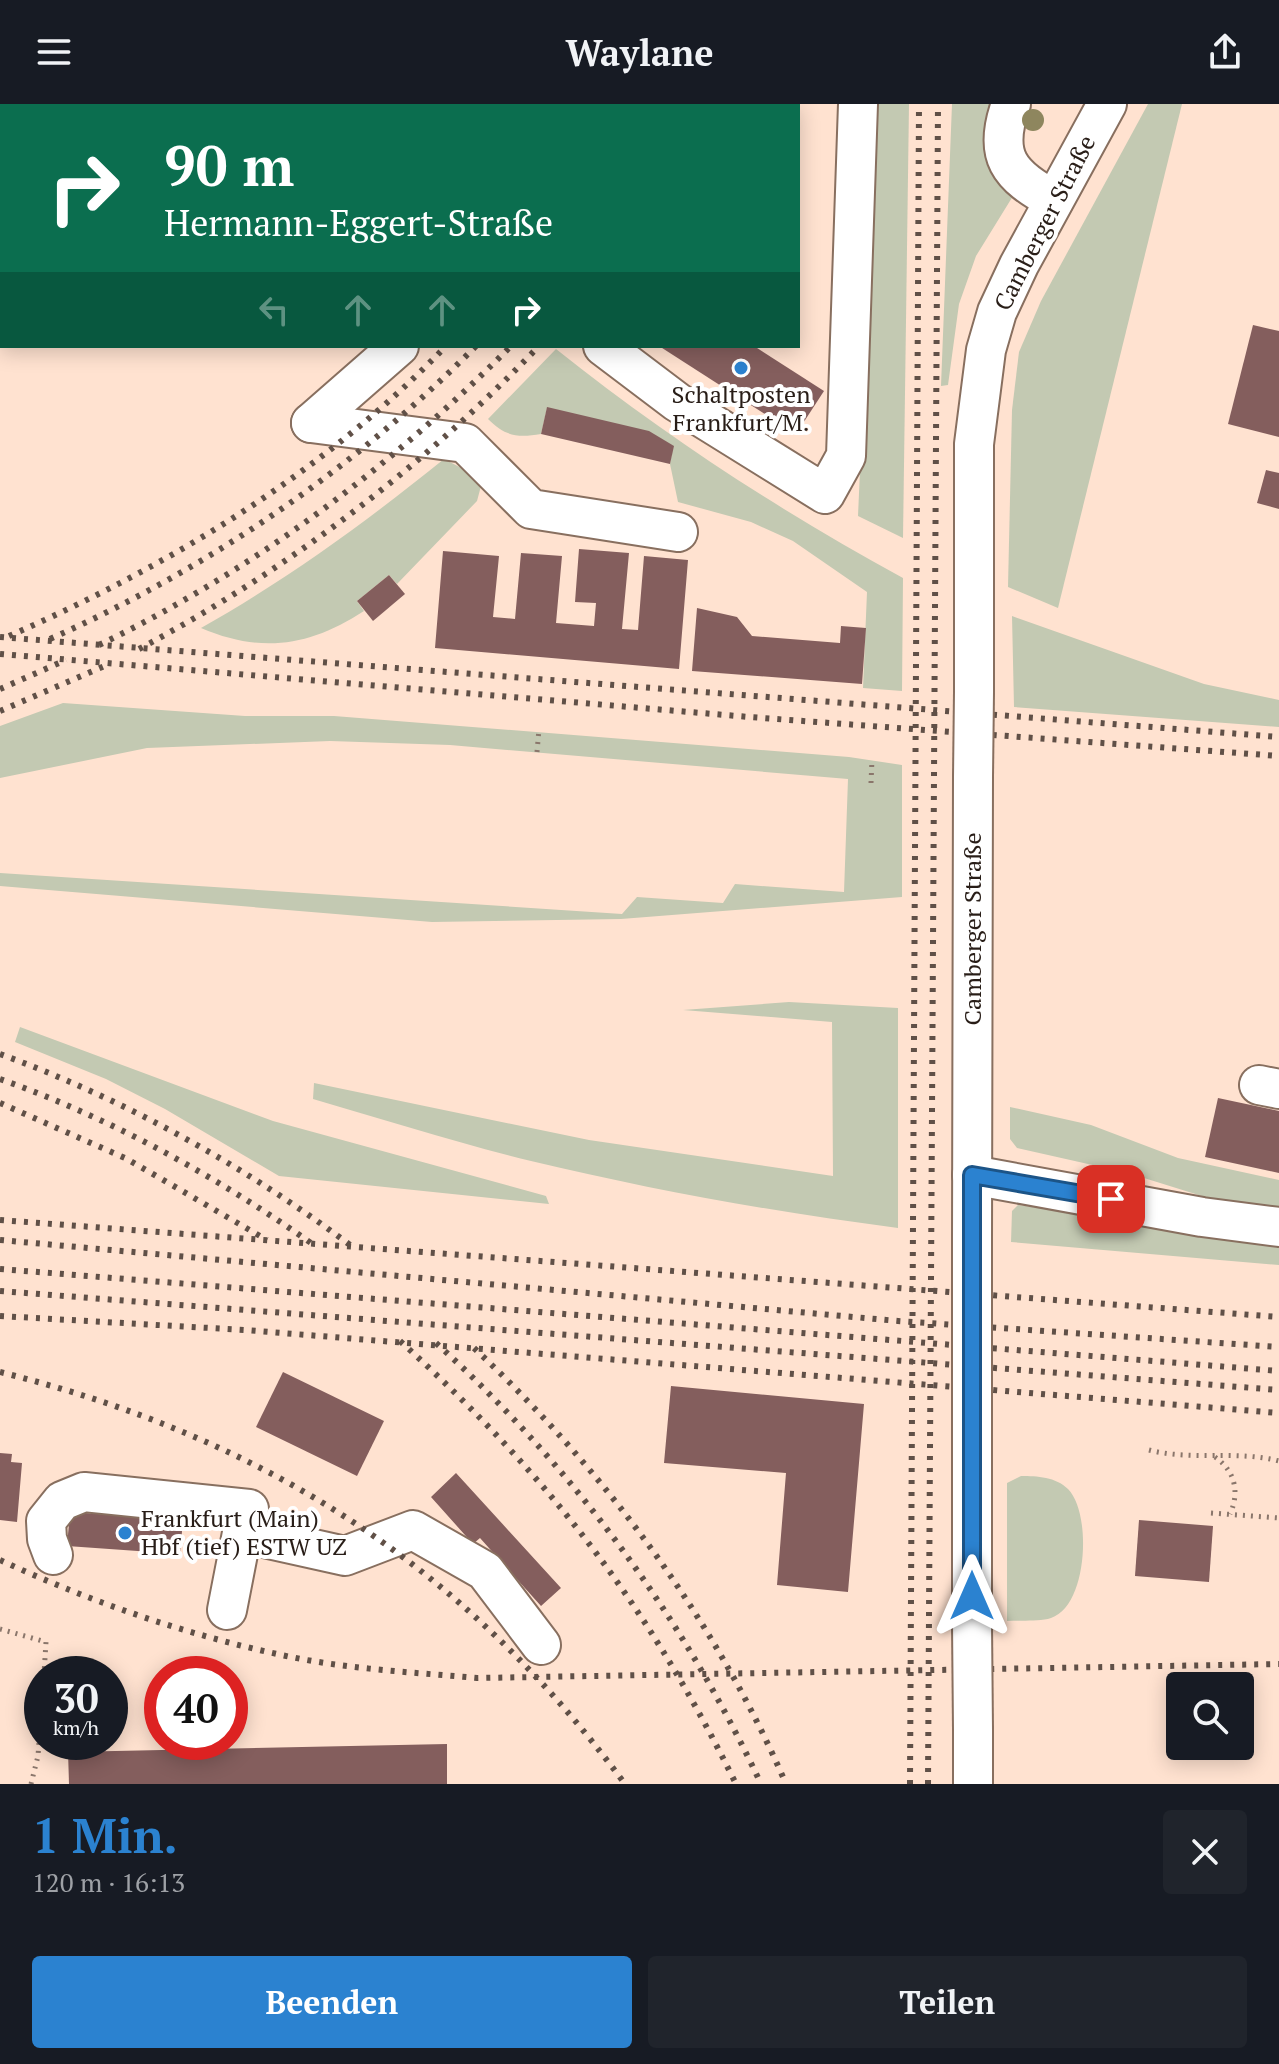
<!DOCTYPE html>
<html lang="de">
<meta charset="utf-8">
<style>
body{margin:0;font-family:"PT Serif",serif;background:#20242c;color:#f1f3f6;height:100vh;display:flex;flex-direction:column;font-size:30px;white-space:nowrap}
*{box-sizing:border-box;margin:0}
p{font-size:26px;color:#9ea1a6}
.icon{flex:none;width:44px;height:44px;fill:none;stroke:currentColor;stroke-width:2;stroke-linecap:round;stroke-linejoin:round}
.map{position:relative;height:1680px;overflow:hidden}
.sheet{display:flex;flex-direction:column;background:#171b24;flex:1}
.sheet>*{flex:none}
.guide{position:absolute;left:0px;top:0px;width:800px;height:244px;box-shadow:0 4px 20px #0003;background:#0b6e4f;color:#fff;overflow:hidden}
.fabs{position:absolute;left:1166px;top:1568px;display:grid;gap:16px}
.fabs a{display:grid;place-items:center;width:88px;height:88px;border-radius:8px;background:#171b24;box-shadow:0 4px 20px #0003;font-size:40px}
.speed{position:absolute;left:24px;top:1552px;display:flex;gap:16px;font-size:40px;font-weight:700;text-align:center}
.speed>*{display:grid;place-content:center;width:104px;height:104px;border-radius:50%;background:#171b24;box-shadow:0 4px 20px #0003;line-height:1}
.speed small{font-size:20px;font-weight:400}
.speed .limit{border:12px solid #d22;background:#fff;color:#111}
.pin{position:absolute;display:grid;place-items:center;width:68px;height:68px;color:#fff;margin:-34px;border-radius:16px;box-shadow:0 4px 12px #0006}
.me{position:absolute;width:88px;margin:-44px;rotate:0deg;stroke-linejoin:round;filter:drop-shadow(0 0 6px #0008)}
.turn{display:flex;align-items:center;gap:28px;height:168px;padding:0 32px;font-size:36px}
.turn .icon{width:104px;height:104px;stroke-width:2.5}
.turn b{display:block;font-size:56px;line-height:68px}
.lanes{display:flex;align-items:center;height:76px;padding:0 32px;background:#0003;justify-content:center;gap:40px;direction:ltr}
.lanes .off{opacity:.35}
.round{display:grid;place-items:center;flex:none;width:84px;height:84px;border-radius:8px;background:#20242c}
.overview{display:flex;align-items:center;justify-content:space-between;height:136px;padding:0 32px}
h1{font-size:48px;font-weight:700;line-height:60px;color:#2b82d0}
.primary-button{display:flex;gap:16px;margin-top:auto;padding:16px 32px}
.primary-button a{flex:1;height:92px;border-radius:8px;background:#2b82d0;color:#fff;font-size:32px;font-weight:700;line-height:92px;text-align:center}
.primary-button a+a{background:#20242c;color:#f1f3f6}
header{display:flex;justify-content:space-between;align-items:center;height:104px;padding:0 32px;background:#171b24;font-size:36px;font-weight:700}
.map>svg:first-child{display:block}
</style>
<header><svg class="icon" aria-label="menu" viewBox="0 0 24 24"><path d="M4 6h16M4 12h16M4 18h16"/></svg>Waylane<svg class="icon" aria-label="share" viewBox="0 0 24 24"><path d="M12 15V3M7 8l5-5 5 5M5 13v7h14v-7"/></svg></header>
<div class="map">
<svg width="1279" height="1680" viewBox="0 0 1279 1680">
<rect width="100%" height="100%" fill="#ffe2d0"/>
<!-- green -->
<g fill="#c3c9b2">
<polygon points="876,0 909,0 903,434 858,412"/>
<polygon points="952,0 998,0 993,72 1013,92 976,152 959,200 948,281 941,282"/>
<polygon points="1148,0 1182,0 1058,504 1008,483 1012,306 1019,248 1041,197"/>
<path d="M556,245C665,332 780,407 903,474L902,587L863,584L867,488L793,437L751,418L678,398L670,360L673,342L547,304L541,330C517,334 505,332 488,315Z"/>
<path d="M444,355L473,370L481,382L477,397L397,480L389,471L357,497L364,507C310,542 262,550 201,524C288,475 366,418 444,355Z"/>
<polygon points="1012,512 1204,580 1279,596 1279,623 1014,603"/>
<polygon points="63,599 245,612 334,612 849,653 902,661 902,793 621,815 432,818 0,782 0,769 622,810 637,793 723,799 735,780 844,788 848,675 450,641 330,637 147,644 0,674 0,622"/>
<path d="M789,898L898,904V1124C774,1108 652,1086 531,1057C458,1039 385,1016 313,995L314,979L589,1036L833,1072L832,918L683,906Z"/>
<polygon points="20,923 273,1017 546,1092 549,1100 279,1072 165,1005 106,975 15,938"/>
<polygon points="1010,1003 1091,1021 1178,1054 1279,1076 1279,1103 1205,1093 1128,1069 1017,1044 1010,1035"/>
<polygon points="1018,1101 1279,1138 1279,1161 1011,1138 1012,1107"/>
<path d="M1021,1372C1037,1372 1056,1373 1068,1385C1092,1409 1088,1502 1051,1514C1039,1518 1020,1516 1007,1517V1379Z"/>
</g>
<!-- building -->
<g fill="#845e5d">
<polygon points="1253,221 1279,227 1279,333 1228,320"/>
<polygon points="659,242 754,242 824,287 796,330"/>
<polygon points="547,303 649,327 674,342 670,360 541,330"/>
<polygon points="1266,366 1279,369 1279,405 1257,399"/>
<polygon points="579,445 629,449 622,525 638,526 644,452 688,456 679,565 435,544 443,447 499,452 493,513 515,515 521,449 562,452 556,519 594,522 596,499 575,498"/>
<polygon points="389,471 405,490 373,517 357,497"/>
<polygon points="697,504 737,513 752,532 840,539 841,522 866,524 862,580 692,567"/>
<polygon points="1218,994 1279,1007 1279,1069 1205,1053"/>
<polygon points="283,1268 384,1317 357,1372 256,1323"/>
<polygon points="671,1282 864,1300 848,1488 777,1481 786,1369 664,1359"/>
<polygon points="0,1349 12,1350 11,1358 22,1359 17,1418 0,1416"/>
<polygon points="456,1369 561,1484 541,1502 480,1434 473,1440 431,1393"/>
<polygon points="70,1408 183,1416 180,1450 67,1442"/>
<polygon points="1139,1416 1213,1422 1209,1478 1135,1472"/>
<polygon points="447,1640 447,1680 69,1680 68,1648"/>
</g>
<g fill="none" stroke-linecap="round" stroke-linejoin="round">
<defs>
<g id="minor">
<path d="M1011,0C992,52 1009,72 1054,96"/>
<polyline points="589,2 590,0"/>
<polyline points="603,242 677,298 825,390 846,352 858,0"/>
<polyline points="311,319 465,339 531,405 678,428"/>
<polyline points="311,319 399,242"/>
<polyline points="974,588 974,340 986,246 997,208 1019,161 1107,0"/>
<polyline points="1259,981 1279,985"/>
<polyline points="972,1071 1202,1113 1279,1123"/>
<polyline points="972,1135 973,673"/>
<polyline points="972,1300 972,1520"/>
<polyline points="53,1451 47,1435 46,1417 62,1397 84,1388 249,1405 242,1429"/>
<polyline points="227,1506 242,1429 345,1452 413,1426 485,1467 541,1541"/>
<polyline points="973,1626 973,1680"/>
</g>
</defs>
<!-- minor casing -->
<use href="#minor" stroke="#886f5f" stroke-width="42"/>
<!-- path -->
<g stroke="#8a766b" stroke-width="5" stroke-dasharray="2 6" stroke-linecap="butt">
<polyline points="537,648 539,625"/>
<polyline points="871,679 872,655"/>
<path d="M1149,1346C1191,1357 1237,1346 1279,1357"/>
<path d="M1215,1353C1235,1367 1240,1388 1230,1410"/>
<polyline points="1211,1409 1279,1414"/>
<polyline points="0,1525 46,1538 44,1570"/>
<polyline points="31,1680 38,1652 42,1597"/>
</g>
<!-- minor -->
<use href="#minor" stroke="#fff" stroke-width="38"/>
<!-- rail -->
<g stroke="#605047" stroke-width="6" stroke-dasharray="4 8" stroke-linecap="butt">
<polyline points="642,2 643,0"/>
<polyline points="666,2 667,0"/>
<polyline points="694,2 695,0"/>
<polyline points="717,2 719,0"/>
<path d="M9,532C169,462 324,369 446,242"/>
<polyline points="0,533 1279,633"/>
<path d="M50,535C209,464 353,366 476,242"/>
<path d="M99,541C254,466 390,364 511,242"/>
<path d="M139,545C289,465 422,364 539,242"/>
<polyline points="0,550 749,613 1279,652"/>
<polyline points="0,585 66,556"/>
<polyline points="0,607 107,561"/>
<path d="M0,950C126,996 247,1063 354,1144"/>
<path d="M0,975C110,1014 216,1072 311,1139"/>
<polyline points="0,999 125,1054 267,1136"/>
<polyline points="0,1116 1279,1213"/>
<polyline points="0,1136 898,1217 1279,1243"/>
<polyline points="0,1165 1279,1267"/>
<polyline points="0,1187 1279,1286"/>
<polyline points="0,1212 245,1226 1279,1309"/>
<path d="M400,1237C548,1371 648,1501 736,1680"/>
<path d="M436,1239C573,1363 683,1513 761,1680"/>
<path d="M474,1244C604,1366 715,1515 786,1680"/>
<path d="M0,1268C264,1334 462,1460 625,1680"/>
<path d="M0,1456C89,1497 181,1529 277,1550C343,1565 410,1568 477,1574L1279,1560"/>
<polyline points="910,1680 919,0"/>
<polyline points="928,1680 938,0"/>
</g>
<defs>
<g id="minor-bridge">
<polyline points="973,673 974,588"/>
<polyline points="972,1300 972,1135"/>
<polyline points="972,1520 973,1626"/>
</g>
</defs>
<!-- minor-bridge casing -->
<use href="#minor-bridge" stroke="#886f5f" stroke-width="42" stroke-linecap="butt"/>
<!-- minor-bridge -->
<use href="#minor-bridge" stroke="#fff" stroke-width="38"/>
</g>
<!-- trees -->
<circle fill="#8e865e" cx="1033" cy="16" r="11"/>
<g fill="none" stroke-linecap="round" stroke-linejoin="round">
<defs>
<polyline id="route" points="972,1492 972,1071 1111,1095"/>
</defs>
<!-- route casing -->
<use href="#route" stroke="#1c5487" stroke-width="20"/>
<!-- route -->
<use href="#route" stroke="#2b82d0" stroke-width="14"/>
</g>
<!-- markers -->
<g fill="#2b82d0" stroke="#fff" stroke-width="3">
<circle cx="741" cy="264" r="8"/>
<circle cx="125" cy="1429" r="8"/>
</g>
<g text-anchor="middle" stroke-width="8" stroke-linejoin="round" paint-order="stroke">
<!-- street labels -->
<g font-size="24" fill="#281d17" stroke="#fff">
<text transform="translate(1045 119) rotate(-63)" y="8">Camberger Straße</text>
<text transform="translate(973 825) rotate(-90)" y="8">Camberger Straße</text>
</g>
<!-- poi labels -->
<g font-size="24" fill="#281d17" stroke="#fff">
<text x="741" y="299">Schaltposten<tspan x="741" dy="28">Frankfurt/M.</tspan></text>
<text x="141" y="1423" text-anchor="start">Frankfurt (Main)<tspan x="141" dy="28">Hbf (tief) ESTW UZ</tspan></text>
</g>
</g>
</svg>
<div class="fabs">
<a><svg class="icon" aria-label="search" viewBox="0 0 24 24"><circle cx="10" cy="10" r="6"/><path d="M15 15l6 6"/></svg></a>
</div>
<div class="speed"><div>30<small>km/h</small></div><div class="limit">40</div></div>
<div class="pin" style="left:1111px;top:1095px;background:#d93025"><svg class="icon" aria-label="arrive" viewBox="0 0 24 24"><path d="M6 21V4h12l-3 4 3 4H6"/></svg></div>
<svg class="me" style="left:972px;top:1492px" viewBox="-20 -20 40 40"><path d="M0-17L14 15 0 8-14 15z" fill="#2b82d0" stroke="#fff" stroke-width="4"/></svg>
<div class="guide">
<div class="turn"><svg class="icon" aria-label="right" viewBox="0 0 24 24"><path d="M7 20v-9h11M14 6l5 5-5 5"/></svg><div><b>90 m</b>Hermann-Eggert-Straße</div></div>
<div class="lanes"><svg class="icon off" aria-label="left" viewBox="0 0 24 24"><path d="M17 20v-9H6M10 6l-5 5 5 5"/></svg><svg class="icon off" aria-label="ahead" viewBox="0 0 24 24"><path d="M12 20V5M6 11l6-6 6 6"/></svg><svg class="icon off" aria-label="ahead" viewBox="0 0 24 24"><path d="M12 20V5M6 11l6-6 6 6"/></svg><svg class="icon" aria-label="right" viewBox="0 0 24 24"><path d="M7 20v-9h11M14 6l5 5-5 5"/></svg></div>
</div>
</div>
<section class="sheet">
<div class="overview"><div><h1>1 Min.</h1><p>120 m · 16:13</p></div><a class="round"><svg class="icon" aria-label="close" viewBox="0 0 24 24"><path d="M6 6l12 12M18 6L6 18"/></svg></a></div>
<div class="primary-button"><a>Beenden</a><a>Teilen</a></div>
</section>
